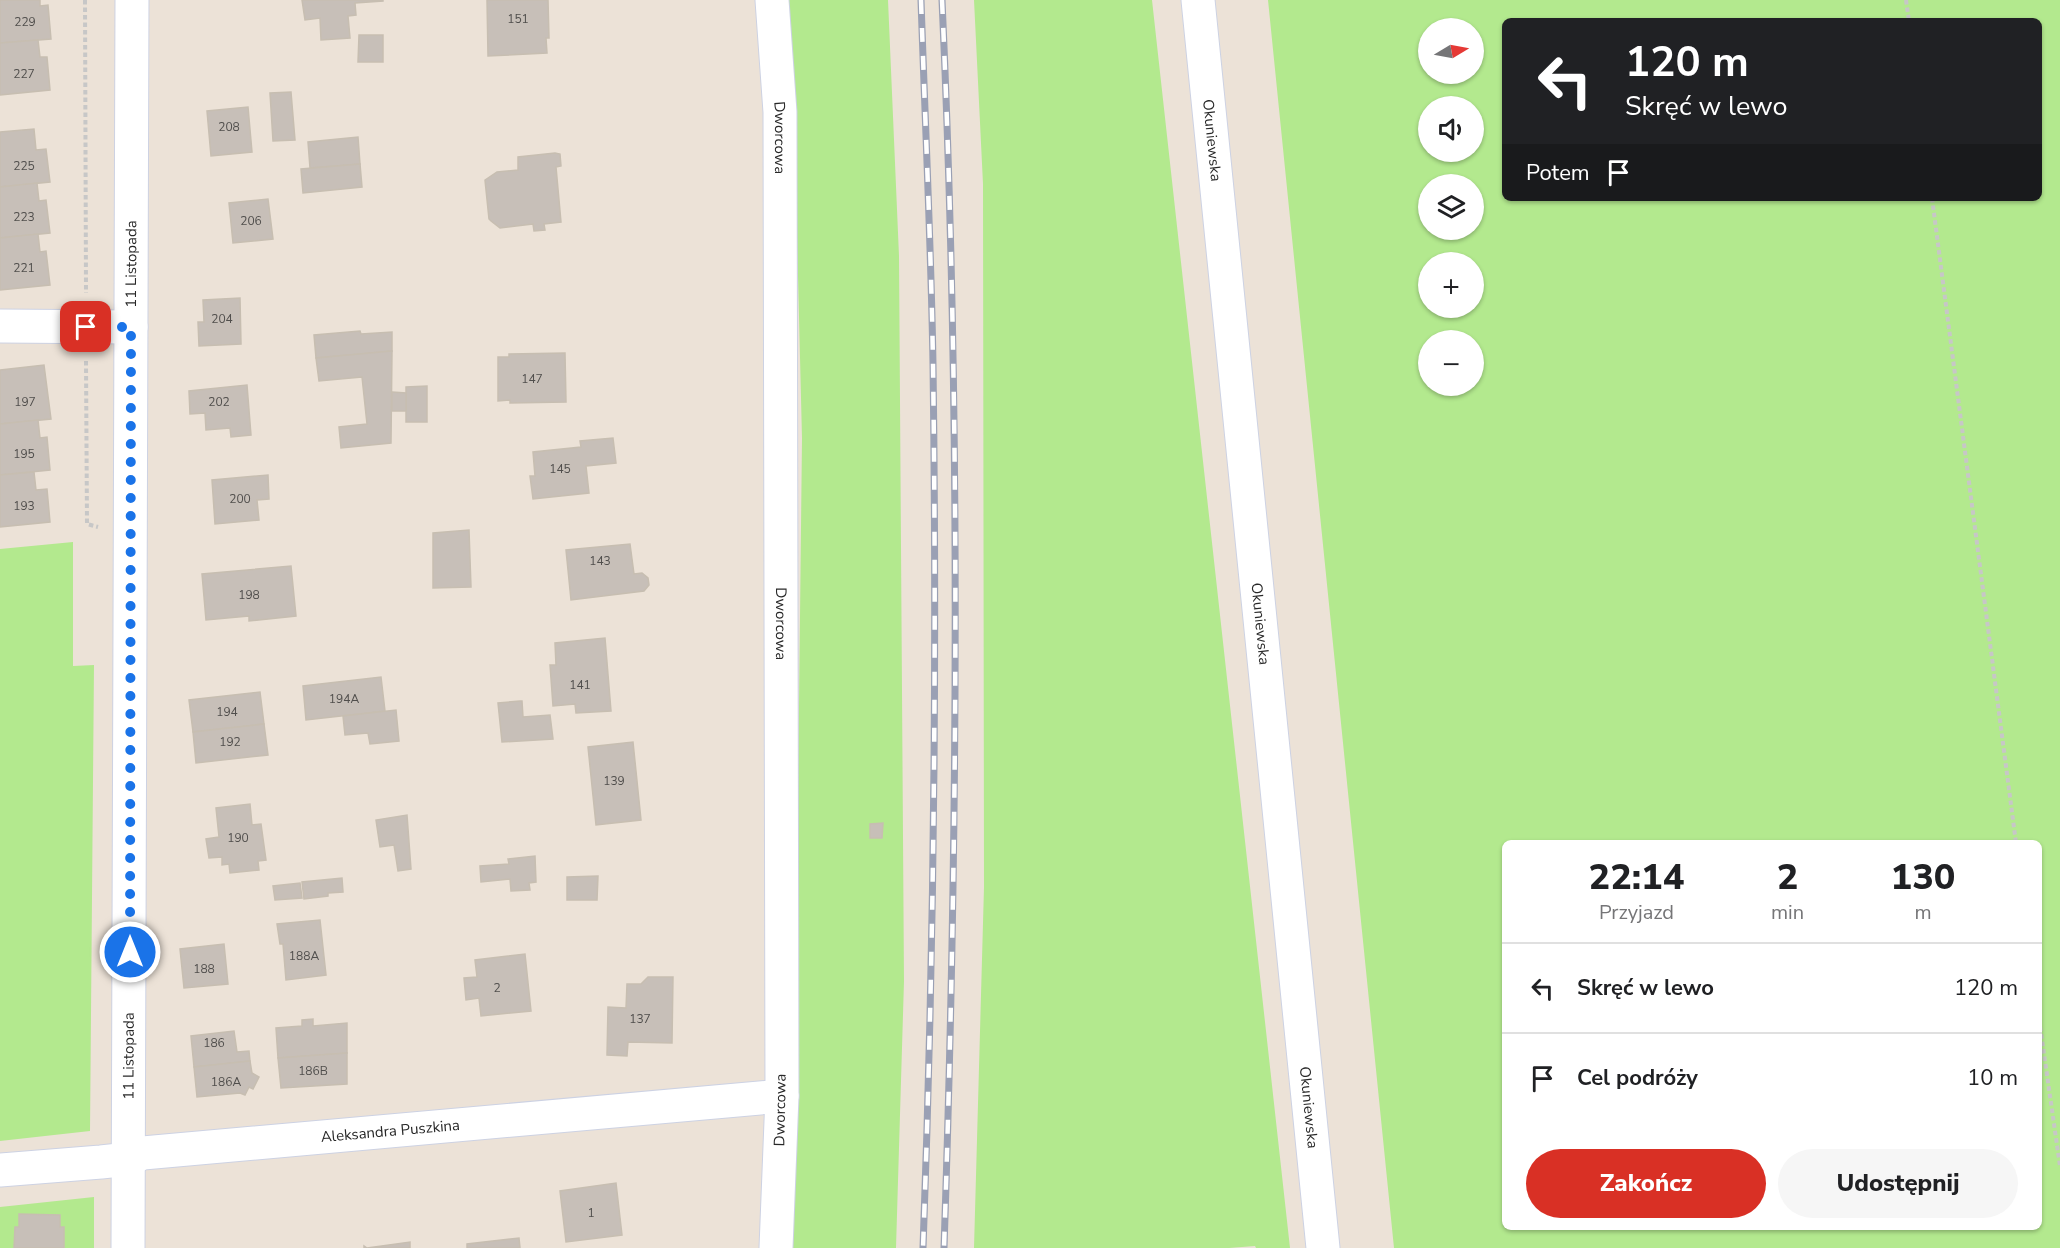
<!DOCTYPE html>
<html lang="pl">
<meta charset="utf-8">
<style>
body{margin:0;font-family:"Nunito Sans",sans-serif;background:#f6f6f6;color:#202124;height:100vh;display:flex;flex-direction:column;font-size:22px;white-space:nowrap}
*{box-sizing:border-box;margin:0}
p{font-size:20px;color:#757577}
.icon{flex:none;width:33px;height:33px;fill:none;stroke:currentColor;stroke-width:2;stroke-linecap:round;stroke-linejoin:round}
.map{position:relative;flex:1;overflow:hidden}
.details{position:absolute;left:1502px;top:840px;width:540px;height:390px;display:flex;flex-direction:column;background:#fff;border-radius:9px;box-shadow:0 2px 4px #0004}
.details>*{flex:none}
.top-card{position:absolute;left:1502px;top:18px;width:540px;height:183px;border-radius:9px;box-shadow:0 2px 4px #0004;background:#202124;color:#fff;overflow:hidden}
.needle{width:39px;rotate:80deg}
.buttons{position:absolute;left:1418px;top:18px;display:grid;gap:12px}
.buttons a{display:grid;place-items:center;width:66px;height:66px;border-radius:50%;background:#fff;box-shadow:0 2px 4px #0004;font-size:30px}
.pin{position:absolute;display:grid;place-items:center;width:51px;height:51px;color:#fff;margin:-26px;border-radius:12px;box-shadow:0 3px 9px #0006}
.me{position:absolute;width:66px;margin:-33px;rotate:0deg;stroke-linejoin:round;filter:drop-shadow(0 0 4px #0008)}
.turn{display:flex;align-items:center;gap:21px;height:126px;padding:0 24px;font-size:27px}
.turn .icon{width:78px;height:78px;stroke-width:2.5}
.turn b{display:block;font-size:42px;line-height:51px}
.then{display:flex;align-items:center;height:57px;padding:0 24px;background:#0003;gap:12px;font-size:22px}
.eta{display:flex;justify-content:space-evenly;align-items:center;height:102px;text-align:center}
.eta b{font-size:36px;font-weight:800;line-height:42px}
.button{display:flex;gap:12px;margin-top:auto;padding:12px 24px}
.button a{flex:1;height:69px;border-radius:36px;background:#d93025;color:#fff;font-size:24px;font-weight:800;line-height:69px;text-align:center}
.button a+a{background:#f6f6f6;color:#202124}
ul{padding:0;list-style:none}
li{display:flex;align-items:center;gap:18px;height:90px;padding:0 24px;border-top:2px solid #e0e0e0}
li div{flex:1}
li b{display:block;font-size:22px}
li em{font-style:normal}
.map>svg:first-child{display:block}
</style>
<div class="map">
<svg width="2060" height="1248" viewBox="0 0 2060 1248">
<rect width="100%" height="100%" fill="#ece2d7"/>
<!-- green -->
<g fill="#b3e98e" fill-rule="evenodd">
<polygon points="788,0 888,0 899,256 904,981 896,1248 790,1248 795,1065 802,438 793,73"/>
<polygon points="974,0 1152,0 1290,1248 1256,1248 1255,1246 1229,1248 974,1248 984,887 983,184"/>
<path d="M1268,0H2060V1248H1394ZM1504,21H2038V198H1504ZM1473,28V74H1428V28ZM1473,106V152H1428V106ZM1473,184V230H1428V184ZM1473,262V308H1428V262ZM1473,340V386H1428V340ZM1504,843H2038V1227H1504Z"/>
<polygon points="73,542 73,666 94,665 90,1131 0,1141 0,549"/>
<polygon points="94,1197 94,1248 0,1248 0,1207"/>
</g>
<!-- building -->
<g fill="#c7bfb8" stroke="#c7beb1" stroke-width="1.5">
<polygon points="0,0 40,0 40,6 48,5 51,39 0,43"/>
<polygon points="302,0 383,0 383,1 355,3 356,15 348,16 350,38 321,40 320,18 305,20"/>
<polygon points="487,0 548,0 549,38 546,38 547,53 488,56"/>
<polygon points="359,35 383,35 383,62 358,62"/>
<polygon points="38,40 40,57 47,57 50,90 0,95 0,43"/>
<polygon points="291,92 295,140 273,141 270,93"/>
<polygon points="248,107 252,152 211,156 207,111"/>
<polygon points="34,129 36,150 46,149 50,182 0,187 0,132"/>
<polygon points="358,137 360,164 310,168 308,142"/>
<polygon points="555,153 560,154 561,166 556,167 561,222 544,224 545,230 534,231 533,224 500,228 491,221 489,219 485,180 497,172 518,170 518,157"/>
<polygon points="360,164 362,187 303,193 301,169"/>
<polygon points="37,183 39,201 46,200 50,233 0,238 0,187"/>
<polygon points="268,199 273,239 233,243 229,203"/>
<polygon points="38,234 40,252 46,251 50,285 0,290 0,238"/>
<polygon points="240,298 241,344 199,346 198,322 204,322 203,300"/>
<polygon points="360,331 361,334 392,332 392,351 316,358 314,335"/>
<polygon points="392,351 391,443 341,448 339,427 367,424 362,377 319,381 316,358"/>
<polygon points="565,353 566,402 510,403 510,400 498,401 498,357 509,357 509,354"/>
<polygon points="44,365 51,419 0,424 0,370"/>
<polygon points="247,385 251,435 231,437 230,428 206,430 205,413 190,414 189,391"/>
<polygon points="427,386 427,422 406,422 406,387"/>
<polygon points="392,392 406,393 406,411 392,411"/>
<polygon points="38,420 40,438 47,437 50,470 0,475 0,424"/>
<polygon points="613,438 616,463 586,466 589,493 533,499 530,476 535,476 533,452 581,447 580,441"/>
<polygon points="34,472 36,490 47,489 50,522 0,527 0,475"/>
<polygon points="268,475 269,499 257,500 259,520 215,524 212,480"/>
<polygon points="469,530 471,587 433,588 433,533"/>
<polygon points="630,544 634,574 642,573 648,578 649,585 644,591 571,600 566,550"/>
<polygon points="291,566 296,616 249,621 249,616 206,620 202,574"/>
<polygon points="605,638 611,711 576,713 575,704 553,706 550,665 556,665 555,643"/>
<polygon points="381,677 385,711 306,720 303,686"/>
<polygon points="260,692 264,724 193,732 189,700"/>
<polygon points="520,701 522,701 523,717 550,715 553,739 502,742 498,703"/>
<polygon points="396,710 399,741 370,744 368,733 345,735 343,716"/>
<polygon points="264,724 268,755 196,763 193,732"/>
<polygon points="633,742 641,820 596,825 588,747"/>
<polygon points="250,804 252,825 261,824 266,860 258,861 259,870 230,873 229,864 222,865 222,857 209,858 206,839 219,837 216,808"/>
<polygon points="407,815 411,869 398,871 394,845 380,847 376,820"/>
<polygon points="883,823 882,838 870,838 870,824"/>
<polygon points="535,856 536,882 529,883 530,890 511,891 510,879 481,882 480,866 509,864 508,859"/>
<polygon points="598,876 597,900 567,900 567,877"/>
<polygon points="342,878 343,892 328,893 328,896 304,899 302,882"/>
<polygon points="300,883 302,898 275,900 273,886"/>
<polygon points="320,920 326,975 286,980 283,944 280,944 277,924"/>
<polygon points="224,944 228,984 184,988 180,949"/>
<polygon points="525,954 531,1011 481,1016 479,998 466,1000 464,978 477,977 475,960"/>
<polygon points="648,977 673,977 672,1043 628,1042 627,1056 607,1055 608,1007 626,1008 627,984 641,984"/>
<polygon points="313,1019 313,1026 347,1023 347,1053 278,1058 276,1028 302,1026 302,1020"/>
<polygon points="234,1031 237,1052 249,1051 250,1061 194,1067 191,1036"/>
<polygon points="347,1053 347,1084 281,1088 278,1058"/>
<polygon points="250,1061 252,1073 259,1077 253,1089 249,1087 245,1095 240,1093 197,1097 194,1067"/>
<polygon points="616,1183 622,1235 566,1242 560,1191"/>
<polygon points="19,1214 60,1215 60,1227 64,1227 64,1248 14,1248 15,1227 19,1227"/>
<polygon points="519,1238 520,1248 467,1248 467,1244"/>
<polygon points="410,1242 410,1248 364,1248 364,1246 367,1248"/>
</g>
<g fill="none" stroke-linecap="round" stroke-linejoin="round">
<defs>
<g id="minor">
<path id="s1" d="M772,0L780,112L782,1096L776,1248"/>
<polyline points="0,326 131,327"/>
<path id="s2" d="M0,1170L101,1162L129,1159L143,1153L782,1096"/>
<path id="s3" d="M128,1248L132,0"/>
</g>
<g id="secondary">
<path id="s4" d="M1198,0L1323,1248"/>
</g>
</defs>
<!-- minor casing -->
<use href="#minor" stroke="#cdd2e3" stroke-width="35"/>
<!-- secondary casing -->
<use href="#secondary" stroke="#cdd2e3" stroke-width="35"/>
<!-- path -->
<g stroke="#c7c7c7" stroke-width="4" stroke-dasharray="4.5 3" stroke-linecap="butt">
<polyline points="85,0 86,293"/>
<polyline points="1906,0 1909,21"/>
<polyline points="1932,198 2016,843"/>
<polyline points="86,361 87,524 98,527"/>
<polyline points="2038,1012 2060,1166"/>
</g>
<!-- minor -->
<use href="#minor" stroke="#fff" stroke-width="33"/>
<!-- secondary -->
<use href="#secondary" stroke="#fff" stroke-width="33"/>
<defs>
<g id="rail">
<path d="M921,0C925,121 931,242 933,364C937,659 934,953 923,1248"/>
<path d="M942,0C961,415 958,832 944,1248"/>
</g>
</defs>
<!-- rail casing -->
<use href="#rail" stroke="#9aa0b4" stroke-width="7"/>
<!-- rail -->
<use href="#rail" stroke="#fff" stroke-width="4.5" stroke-dasharray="14" stroke-linecap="butt"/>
</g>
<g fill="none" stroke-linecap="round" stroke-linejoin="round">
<!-- route -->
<polyline stroke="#1a73e8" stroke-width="10" stroke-dasharray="0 18" points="86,327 131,327 130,952"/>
</g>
<g text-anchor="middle" stroke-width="4.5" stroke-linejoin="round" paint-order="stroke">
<!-- number labels -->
<g font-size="12" fill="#504e4c">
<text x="518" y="23">151</text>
<text x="25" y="26">229</text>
<text x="24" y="78">227</text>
<text x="229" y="131">208</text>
<text x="24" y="170">225</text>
<text x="24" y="221">223</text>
<text x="251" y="225">206</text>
<text x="24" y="272">221</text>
<text x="222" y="323">204</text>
<text x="532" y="383">147</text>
<text x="25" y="406">197</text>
<text x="219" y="406">202</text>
<text x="24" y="458">195</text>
<text x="560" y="473">145</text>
<text x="240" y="503">200</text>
<text x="24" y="510">193</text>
<text x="600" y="565">143</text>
<text x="249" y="599">198</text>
<text x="580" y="689">141</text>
<text x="344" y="703">194A</text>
<text x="227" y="716">194</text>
<text x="230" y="746">192</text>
<text x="614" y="785">139</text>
<text x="238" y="842">190</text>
<text x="304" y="960">188A</text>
<text x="204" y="973">188</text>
<text x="497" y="992">2</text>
<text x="640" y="1023">137</text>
<text x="214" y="1047">186</text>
<text x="313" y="1075">186B</text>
<text x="226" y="1086">186A</text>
<text x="591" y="1217">1</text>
</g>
<!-- street labels -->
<g font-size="15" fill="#282828" stroke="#fff">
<text dy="5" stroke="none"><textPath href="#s1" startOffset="138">Dworcowa</textPath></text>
<text dy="5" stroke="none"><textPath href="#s4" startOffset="141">Okuniewska</textPath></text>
<text dy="5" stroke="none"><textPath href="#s3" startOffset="984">11 Listopada</textPath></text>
<text dy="5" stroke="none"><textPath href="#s1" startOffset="624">Dworcowa</textPath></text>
<text dy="5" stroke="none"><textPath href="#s4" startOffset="627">Okuniewska</textPath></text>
<text dy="5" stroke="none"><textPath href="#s3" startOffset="192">11 Listopada</textPath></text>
<text dy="5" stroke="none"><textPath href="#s4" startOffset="1113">Okuniewska</textPath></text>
<text transform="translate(780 1110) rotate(-89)" y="5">Dworcowa</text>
<text dy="5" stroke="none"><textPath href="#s2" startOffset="393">Aleksandra Puszkina</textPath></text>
</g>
</g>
</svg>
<div class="buttons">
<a><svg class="needle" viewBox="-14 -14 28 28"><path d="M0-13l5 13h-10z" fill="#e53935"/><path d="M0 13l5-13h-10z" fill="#757577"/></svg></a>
<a><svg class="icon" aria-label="sound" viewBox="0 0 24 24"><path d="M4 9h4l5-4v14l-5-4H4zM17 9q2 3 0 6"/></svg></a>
<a><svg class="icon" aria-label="layers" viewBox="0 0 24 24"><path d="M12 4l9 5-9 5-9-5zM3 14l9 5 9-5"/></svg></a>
<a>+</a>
<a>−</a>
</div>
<div class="pin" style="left:86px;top:327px;background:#d93025"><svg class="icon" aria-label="arrive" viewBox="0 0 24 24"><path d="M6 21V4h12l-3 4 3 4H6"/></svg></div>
<svg class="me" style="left:130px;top:952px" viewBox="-20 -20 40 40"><circle r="17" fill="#1a73e8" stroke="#fff" stroke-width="3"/><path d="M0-11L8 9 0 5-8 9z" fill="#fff"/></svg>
<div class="top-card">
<div class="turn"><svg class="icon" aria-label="left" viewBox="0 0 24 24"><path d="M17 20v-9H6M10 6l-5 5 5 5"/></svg><div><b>120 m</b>Skręć w lewo</div></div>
<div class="then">Potem<svg class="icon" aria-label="arrive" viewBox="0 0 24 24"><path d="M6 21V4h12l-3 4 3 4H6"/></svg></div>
</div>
<section class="details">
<div class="eta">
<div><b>22:14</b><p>Przyjazd</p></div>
<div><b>2</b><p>min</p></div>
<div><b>130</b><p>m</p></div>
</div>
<ul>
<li><svg class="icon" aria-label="left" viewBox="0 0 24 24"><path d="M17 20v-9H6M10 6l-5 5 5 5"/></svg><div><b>Skręć w lewo</b></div><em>120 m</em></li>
<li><svg class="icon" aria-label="arrive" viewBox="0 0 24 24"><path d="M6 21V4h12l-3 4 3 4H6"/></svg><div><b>Cel podróży</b></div><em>10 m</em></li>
</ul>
<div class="button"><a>Zakończ</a><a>Udostępnij</a></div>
</section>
</div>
